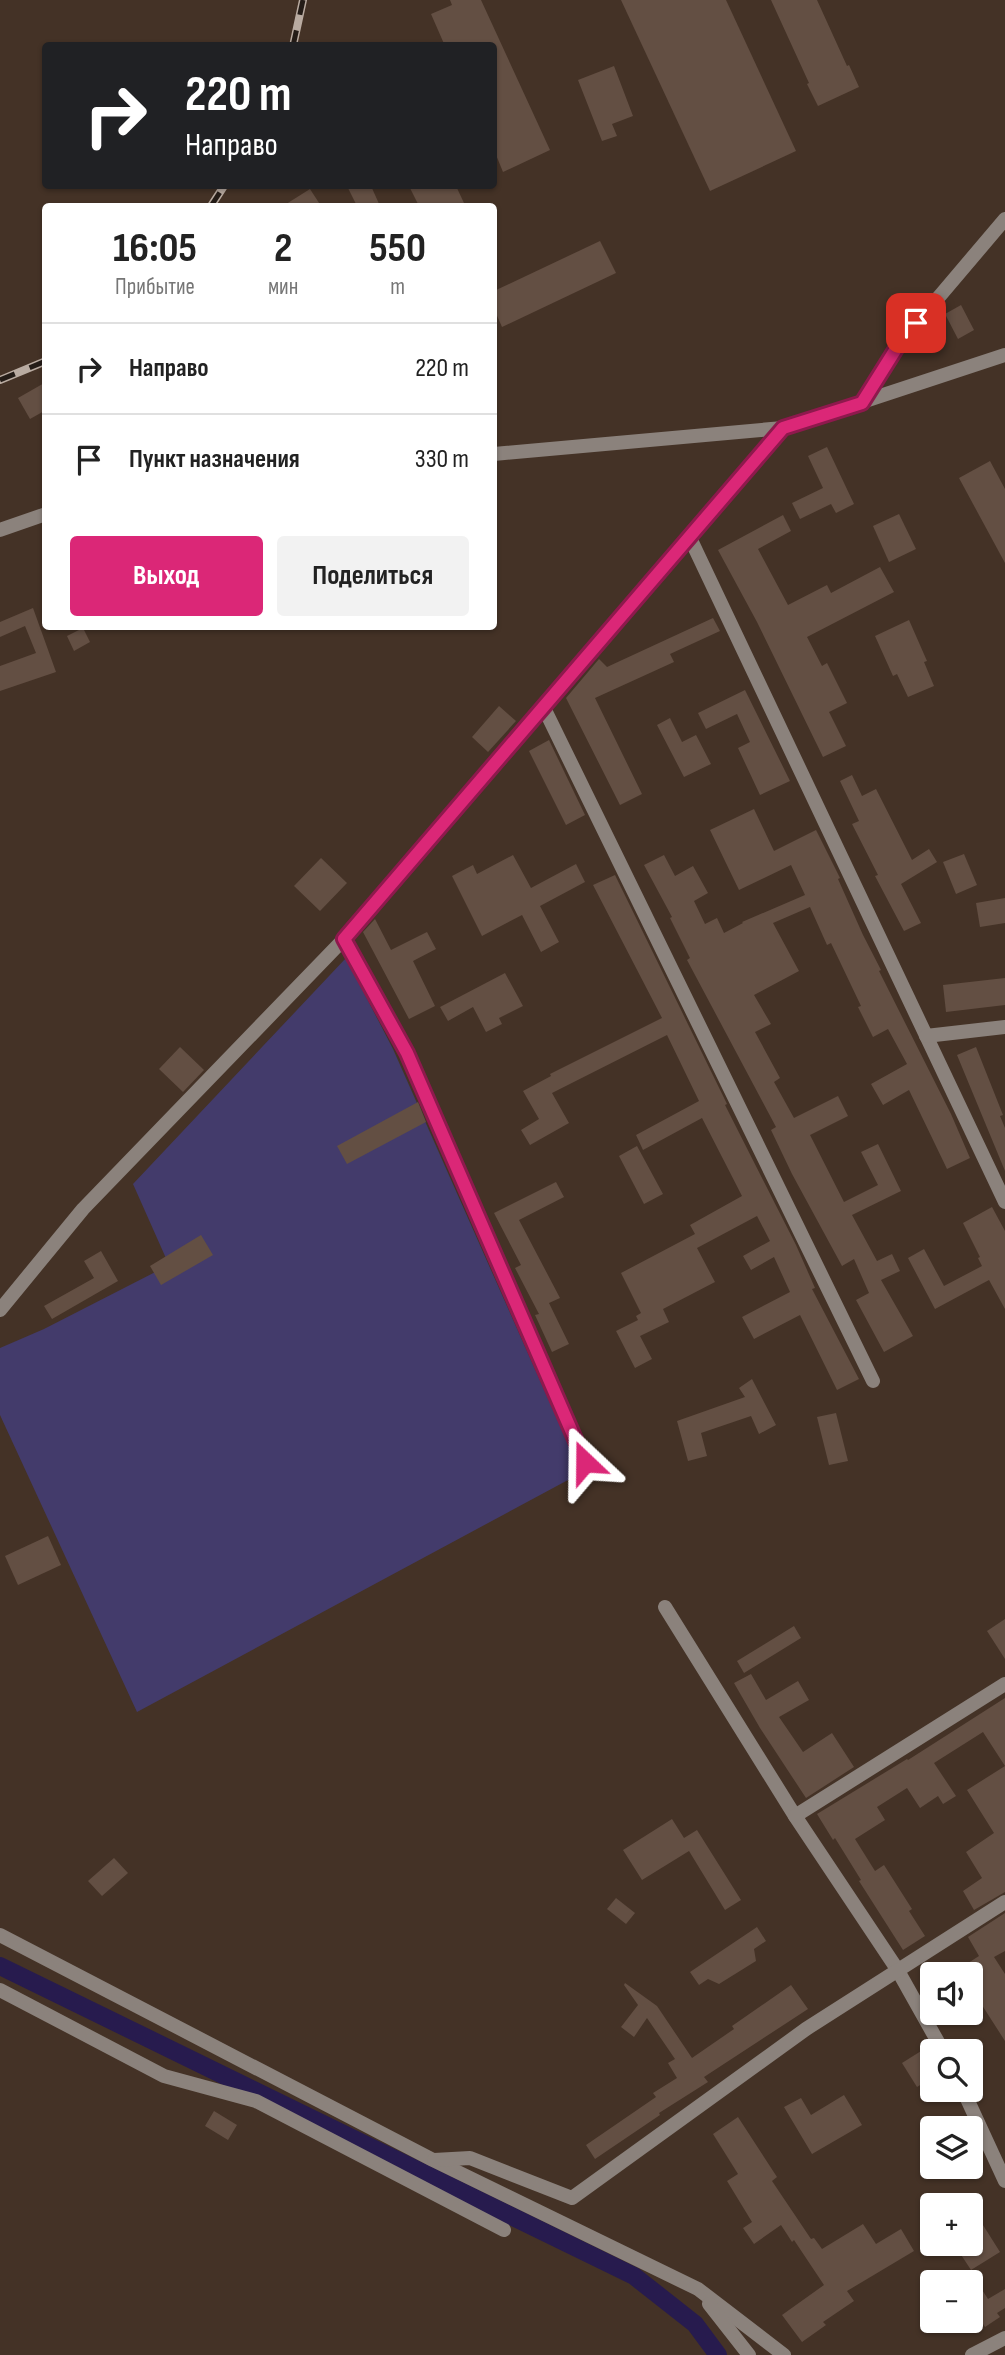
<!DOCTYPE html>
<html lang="ru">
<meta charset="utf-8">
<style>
body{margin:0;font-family:"Sofia Sans Condensed",sans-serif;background:#f2f2f2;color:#222;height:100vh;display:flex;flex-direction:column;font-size:26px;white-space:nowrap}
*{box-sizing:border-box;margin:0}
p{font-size:23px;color:#767676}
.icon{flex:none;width:38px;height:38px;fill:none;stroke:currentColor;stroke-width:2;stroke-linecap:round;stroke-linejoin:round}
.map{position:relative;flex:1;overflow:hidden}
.sheet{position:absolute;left:42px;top:203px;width:455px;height:427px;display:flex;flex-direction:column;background:#fff;border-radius:7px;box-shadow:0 2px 5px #0004}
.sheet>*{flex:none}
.top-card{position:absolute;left:42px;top:42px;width:455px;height:147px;border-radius:7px;box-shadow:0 2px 5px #0004;background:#202124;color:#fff;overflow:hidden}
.fabs{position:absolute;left:920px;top:1962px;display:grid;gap:14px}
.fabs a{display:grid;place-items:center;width:63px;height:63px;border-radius:7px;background:#fff;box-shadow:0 2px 5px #0004;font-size:35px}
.pin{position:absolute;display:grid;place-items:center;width:60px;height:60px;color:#fff;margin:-30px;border-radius:14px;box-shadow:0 4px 10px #0006}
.me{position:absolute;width:77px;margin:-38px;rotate:337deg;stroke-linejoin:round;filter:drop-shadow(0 0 5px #0008)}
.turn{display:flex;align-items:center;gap:24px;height:147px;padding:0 28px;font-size:32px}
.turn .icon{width:91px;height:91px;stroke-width:2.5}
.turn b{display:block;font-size:49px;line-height:60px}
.eta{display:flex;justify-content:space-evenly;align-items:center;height:119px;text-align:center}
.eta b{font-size:42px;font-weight:700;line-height:49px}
.action{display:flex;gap:14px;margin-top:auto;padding:14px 28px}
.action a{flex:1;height:80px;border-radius:7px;background:#db2777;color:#fff;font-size:28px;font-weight:700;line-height:80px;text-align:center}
.action a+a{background:#f2f2f2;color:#222}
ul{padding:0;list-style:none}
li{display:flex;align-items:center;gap:21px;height:91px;padding:0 28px;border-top:2px solid #e0e0e0}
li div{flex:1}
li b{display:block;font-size:26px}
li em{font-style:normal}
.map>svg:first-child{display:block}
</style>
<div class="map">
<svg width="1005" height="2355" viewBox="0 0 1005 2355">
<rect width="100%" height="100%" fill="#443226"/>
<!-- green -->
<polygon fill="#433b6b" points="346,958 393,1049 581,1473 137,1712 0,1415 0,1348 44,1329 169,1265 133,1184"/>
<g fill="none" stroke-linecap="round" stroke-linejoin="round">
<!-- canal -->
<polyline stroke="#271b4e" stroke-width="18" points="0,1966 634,2276 695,2324 718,2355"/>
</g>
<!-- building -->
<g fill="#634f43">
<polygon points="450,0 481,0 550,150 503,172 494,150 494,46 445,46 431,14 452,5"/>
<polygon points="621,0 726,0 796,151 710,191"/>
<polygon points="771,0 817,0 847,66 849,65 859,87 818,106 807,84 809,83"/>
<polygon points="614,66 633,116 612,124 617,136 602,141 578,80"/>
<polygon points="347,186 371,186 380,206 357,206"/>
<polygon points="409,186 456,186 464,203 456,206 419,206"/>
<polygon points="310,189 321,206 283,206"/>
<polygon points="600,241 616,273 502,327 494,309 494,291"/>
<polygon points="961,305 974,330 958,339 945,314"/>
<polygon points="46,382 46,410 30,419 18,398"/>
<polygon points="827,447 854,504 836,513 831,504 800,519 792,503 823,488 808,456"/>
<polygon points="990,461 1005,489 1005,563 959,478"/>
<polygon points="899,514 916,549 889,562 873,526"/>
<polygon points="783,515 791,531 758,549 788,605 827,585 831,593 880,567 894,592 807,637 822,666 827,663 847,703 829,712 846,746 823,757 757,622 718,550"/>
<polygon points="33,608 56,672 0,691 0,666 36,653 25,626 0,637 0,622"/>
<polygon points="713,618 720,631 670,654 674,662 595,698 642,794 620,805 566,698 599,659 607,667"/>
<polygon points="909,620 927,661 924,662 934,686 908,697 897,674 893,676 875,636"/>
<polygon points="83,628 90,642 74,651 67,636"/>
<polygon points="745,690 790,781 760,795 738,748 750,742 737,714 706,729 698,713"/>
<polygon points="499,706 516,721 488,752 472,737"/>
<polygon points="670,718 682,742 696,735 711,764 684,777 657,725"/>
<polygon points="549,740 585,815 566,825 529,751"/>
<polygon points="852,775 862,796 876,789 912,860 929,849 937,862 901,884 921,923 904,931 875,876 878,875 852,824 859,821 840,781"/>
<polygon points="754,809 774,851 816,830 840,878 838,879 863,935 881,970 879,971 951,1114 970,1158 947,1169 909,1090 883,1105 871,1084 907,1064 888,1029 873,1037 858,1007 861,1006 831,943 827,945 810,907 773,923 799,971 754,995 771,1024 755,1032 780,1078 774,1082 794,1118 838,1096 848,1116 810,1135 844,1202 878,1185 861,1152 878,1144 901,1191 852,1215 877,1261 892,1254 900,1271 881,1280 913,1336 884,1352 856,1300 869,1293 854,1259 842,1266 792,1174 771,1130 776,1127 687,960 690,958 670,918 672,917 644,865 664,855 675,876 693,866 708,893 694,901 705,924 717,918 724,933 743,923 742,922 805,895 791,865 739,890 710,830"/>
<polygon points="964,854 977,885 956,894 943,862"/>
<polygon points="513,855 531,888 576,864 585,882 540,906 559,942 541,952 522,915 482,936 452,876 473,865 477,874"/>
<polygon points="321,858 347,883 320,911 294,886"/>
<polygon points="615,875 727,1104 725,1105 796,1245 815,1288 812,1289 859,1379 837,1390 800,1315 754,1339 742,1317 790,1292 774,1257 751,1270 743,1256 770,1241 757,1216 697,1248 715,1282 663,1309 669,1322 640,1336 652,1359 635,1368 616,1331 638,1320 636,1316 641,1313 621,1273 695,1234 690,1225 742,1196 702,1118 643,1150 636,1135 699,1101 667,1035 552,1093 569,1123 530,1145 521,1130 539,1119 523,1091 551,1076 550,1074 662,1018 593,885"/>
<polygon points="1005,898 1005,923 980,927 976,903"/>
<polygon points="375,919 391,950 427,932 436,949 413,961 435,1006 409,1019 363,932"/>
<polygon points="505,973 523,1006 499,1018 502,1024 486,1032 473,1007 448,1021 440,1007"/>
<polygon points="1005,978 1005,1005 946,1012 943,985"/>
<polygon points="180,1047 204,1070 183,1092 159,1069"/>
<polygon points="976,1047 1003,1115 1000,1116 1005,1128 1005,1171 957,1055"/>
<polygon points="418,1102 426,1122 347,1164 337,1146"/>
<polygon points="637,1146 663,1194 644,1204 619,1156"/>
<polygon points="556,1182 564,1197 519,1220 560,1298 549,1303 569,1344 552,1352 535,1315 539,1314 515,1268 521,1265 494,1213"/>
<polygon points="992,1207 1005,1231 1005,1309 989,1280 935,1309 908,1258 924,1249 944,1286 982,1266 978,1258 980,1257 963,1223"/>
<polygon points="201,1235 213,1255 161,1285 150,1266"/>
<polygon points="101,1251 118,1281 52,1319 44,1306 94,1278 84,1261"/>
<polygon points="752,1379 776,1425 759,1434 751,1416 701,1433 707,1456 688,1461 677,1421 745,1397 739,1388"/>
<polygon points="836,1413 848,1461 829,1465 817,1417"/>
<polygon points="48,1536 61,1565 18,1585 5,1556"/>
<polygon points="1005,1619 1005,1659 987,1631"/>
<polygon points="794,1626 801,1638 744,1673 737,1661"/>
<polygon points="751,1674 766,1700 798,1681 809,1700 779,1717 803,1752 832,1733 854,1767 806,1798 760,1728 734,1683"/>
<polygon points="1005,1698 1005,1766 983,1732 934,1763 956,1796 943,1804 938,1796 920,1808 907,1788 877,1807 885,1820 855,1839 875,1871 884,1865 912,1909 909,1911 925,1936 903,1950 859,1881 861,1880 835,1838 833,1840 817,1814 907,1759 908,1760"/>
<polygon points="1005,1766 1005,1892 974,1910 963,1891 982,1878 966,1852 994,1833 967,1790"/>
<polygon points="672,1819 684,1838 697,1830 741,1900 725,1910 689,1851 642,1880 623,1850"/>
<polygon points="114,1858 128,1873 102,1896 88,1881"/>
<polygon points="616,1898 635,1913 626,1924 607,1909"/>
<polygon points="1005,1913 1005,1951 994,1957 1005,1974 1005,2041 971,1988 971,1974 951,1974 979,1956 968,1937"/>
<polygon points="757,1927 766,1941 754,1949 756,1961 719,1984 708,1979 699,1985 690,1972"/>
<polygon points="625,1983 657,2006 692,2058 734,2029 732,2026 791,1985 808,2009 704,2077 708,2082 659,2113 660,2115 595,2159 586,2145 656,2097 653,2093 677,2078 668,2063 675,2059 647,2018 634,2037 621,2027 638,2005 624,1985"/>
<polygon points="929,2046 933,2052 933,2077 917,2087 902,2063"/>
<polygon points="844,2095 862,2125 812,2154 784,2107 801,2098 811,2115"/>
<polygon points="214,2111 237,2125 228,2140 205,2126"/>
<polygon points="738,2117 777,2177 772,2181 811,2239 814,2238 822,2249 863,2224 876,2244 901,2229 914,2251 847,2291 854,2301 823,2322 826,2325 802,2342 782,2315 824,2285 794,2240 792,2242 781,2225 754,2244 743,2228 752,2222 727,2181 738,2174 713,2134"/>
<polygon points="971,2206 1000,2252 971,2270 954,2244 971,2244"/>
<polygon points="971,2273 988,2299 1005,2289 1005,2308 997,2313 1000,2317 985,2327 971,2306"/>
</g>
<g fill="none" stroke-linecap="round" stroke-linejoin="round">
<!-- minor -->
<g stroke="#8b827c" stroke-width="14">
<polyline points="862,403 899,344 1005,219"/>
<polyline points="494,454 783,428 1005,355"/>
<polyline points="0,530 46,514"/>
<polyline points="690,538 1005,1202"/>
<polyline points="544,708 873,1381"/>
<polyline points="344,939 407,1053 585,1462"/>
<polyline points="926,1036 1005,1027"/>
<polyline points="0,1310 83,1209 344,939 783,428"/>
<polyline points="665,1607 795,1816"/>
<polyline points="0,1935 433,2160 698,2289 784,2355"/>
<polyline points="0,1990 164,2076 256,2101 504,2230"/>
<polyline points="943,2051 897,1969 795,1816 1005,1684"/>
<polyline points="963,2090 1005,2181"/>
<polyline points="434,2160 470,2158 572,2198 806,2029 1005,1902"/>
<polyline points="709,2304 749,2355"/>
<polyline points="972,2355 1005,2338"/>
</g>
<defs>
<g id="rail">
<polyline points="293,46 303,0"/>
<polyline points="211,206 224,186"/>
<polyline points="0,380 46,361"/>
</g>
</defs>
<!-- rail casing -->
<use href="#rail" stroke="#b9aba1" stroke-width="8"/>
<!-- rail -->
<use href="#rail" stroke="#241c17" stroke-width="5" stroke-dasharray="16" stroke-linecap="butt"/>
</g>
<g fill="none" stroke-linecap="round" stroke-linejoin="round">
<defs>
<polyline id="route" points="585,1462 407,1053 344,939 783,428 862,403 899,344 916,323"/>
</defs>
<!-- route casing -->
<use href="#route" stroke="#8e194d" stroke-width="18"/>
<!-- route -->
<use href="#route" stroke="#db2777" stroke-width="12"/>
</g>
</svg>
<div class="fabs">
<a><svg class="icon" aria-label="sound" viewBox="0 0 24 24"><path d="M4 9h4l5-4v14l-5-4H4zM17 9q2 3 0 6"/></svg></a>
<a><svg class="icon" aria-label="search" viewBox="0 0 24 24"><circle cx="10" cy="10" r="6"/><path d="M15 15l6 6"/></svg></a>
<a><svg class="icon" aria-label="layers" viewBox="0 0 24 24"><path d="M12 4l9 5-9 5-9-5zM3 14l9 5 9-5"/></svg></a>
<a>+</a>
<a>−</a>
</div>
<div class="pin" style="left:916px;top:323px;background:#d93025"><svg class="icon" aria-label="arrive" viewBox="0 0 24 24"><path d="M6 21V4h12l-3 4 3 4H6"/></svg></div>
<svg class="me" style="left:585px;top:1462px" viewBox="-20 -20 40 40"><path d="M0-17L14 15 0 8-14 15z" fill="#db2777" stroke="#fff" stroke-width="4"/></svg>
<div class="top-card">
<div class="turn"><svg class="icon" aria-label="right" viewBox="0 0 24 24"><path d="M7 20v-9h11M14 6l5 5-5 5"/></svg><div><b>220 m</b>Направо</div></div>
</div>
<section class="sheet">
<div class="eta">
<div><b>16:05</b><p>Прибытие</p></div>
<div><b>2</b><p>мин</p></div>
<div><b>550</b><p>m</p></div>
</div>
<ul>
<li><svg class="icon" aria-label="right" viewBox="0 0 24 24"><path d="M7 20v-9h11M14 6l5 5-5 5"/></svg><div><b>Направо</b></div><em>220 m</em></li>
<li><svg class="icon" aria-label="arrive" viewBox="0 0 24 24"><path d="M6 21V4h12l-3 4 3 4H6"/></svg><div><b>Пункт назначения</b></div><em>330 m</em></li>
</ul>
<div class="action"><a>Выход</a><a>Поделиться</a></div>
</section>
</div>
